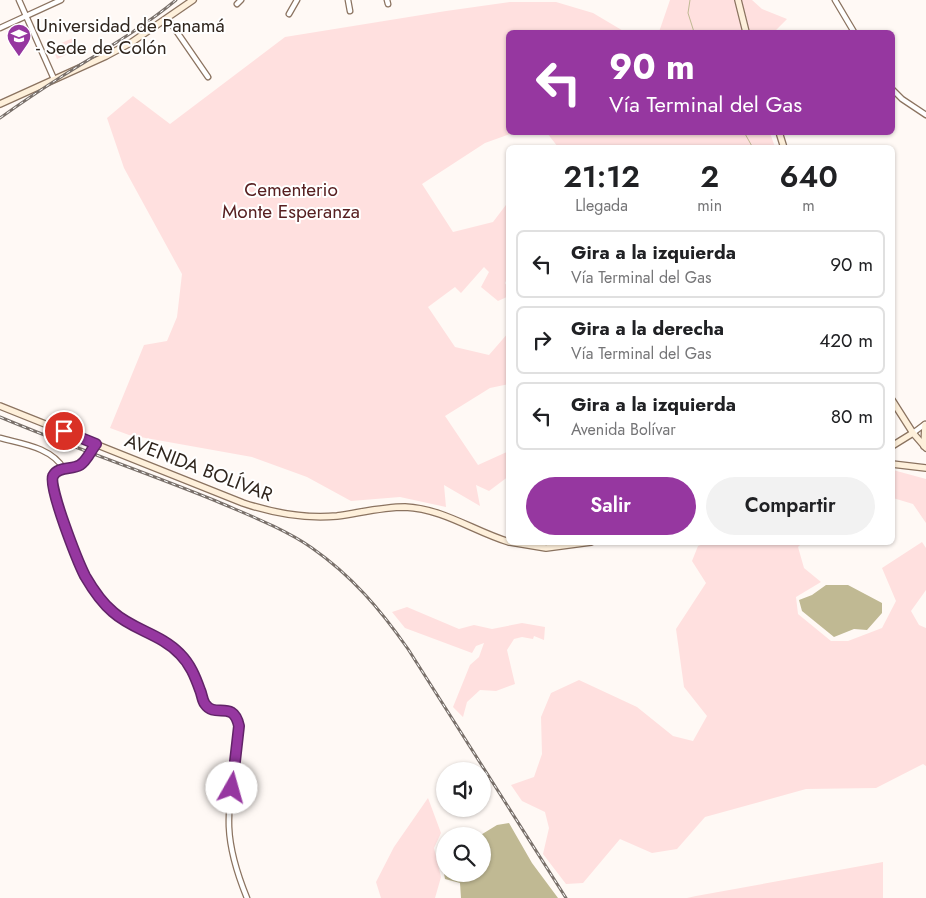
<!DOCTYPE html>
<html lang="es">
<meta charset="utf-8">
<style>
body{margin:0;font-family:Jost,sans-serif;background:#f2f2f2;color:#202124;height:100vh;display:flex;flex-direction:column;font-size:19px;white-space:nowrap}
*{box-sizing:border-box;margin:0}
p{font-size:16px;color:#757577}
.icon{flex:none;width:28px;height:28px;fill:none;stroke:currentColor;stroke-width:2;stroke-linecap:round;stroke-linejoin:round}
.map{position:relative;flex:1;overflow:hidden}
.drawer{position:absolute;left:506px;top:145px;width:389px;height:400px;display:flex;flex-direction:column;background:#fff;border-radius:8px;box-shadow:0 1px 4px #0004}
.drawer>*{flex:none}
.top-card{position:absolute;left:506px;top:30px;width:389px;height:105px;border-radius:8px;box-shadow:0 1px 4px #0004;background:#9637a0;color:#fff;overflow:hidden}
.controls{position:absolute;left:436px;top:762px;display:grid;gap:10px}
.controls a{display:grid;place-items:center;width:55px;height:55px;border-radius:50%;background:#fff;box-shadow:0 1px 4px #0004;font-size:25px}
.pin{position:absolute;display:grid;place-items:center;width:42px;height:42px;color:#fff;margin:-21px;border:2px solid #fff;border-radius:50%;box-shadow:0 1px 5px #0007}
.me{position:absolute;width:55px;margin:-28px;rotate:7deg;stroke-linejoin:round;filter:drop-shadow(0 0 4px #0008)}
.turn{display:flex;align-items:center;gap:18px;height:105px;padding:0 20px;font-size:22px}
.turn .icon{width:65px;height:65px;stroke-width:2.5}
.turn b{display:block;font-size:35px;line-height:42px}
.eta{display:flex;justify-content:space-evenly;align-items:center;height:85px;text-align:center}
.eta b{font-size:30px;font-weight:600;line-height:35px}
.primary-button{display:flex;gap:10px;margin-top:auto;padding:10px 20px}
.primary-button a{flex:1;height:58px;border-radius:30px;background:#9637a0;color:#fff;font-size:20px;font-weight:600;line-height:58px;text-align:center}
.primary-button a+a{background:#f2f2f2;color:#202124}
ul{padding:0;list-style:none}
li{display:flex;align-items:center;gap:15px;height:68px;margin:0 10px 8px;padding:0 10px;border:2px solid #e0e0e0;border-radius:8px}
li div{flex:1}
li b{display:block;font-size:19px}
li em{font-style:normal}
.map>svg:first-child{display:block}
</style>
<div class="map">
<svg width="926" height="898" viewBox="0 0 926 898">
<rect width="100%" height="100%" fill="#fff9f5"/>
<!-- green -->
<g fill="#ffe0df">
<polygon points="670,0 752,0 762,9 787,19 774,32 659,32"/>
<polygon points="510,2 556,2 593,13 625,32 509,32 509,132 513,133 485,143 422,184 453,232 493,222 509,201 509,275 505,283 509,289 509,296 498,301 481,287 489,272 484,267 461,293 455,287 428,307 455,347 489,355 509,332 509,384 490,388 445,416 478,465 509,451 509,476 489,491 476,485 480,506 444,485 446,507 400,497 351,501 307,477 252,457 129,435 110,428 144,345 167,341 177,317 182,274 124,168 107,118 133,96 170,124 285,37 446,11"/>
<polygon points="73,38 78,49 57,59 52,47"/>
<polygon points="547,133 770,133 775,147 558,147"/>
<polygon points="893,470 926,479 926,523 913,504 893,498"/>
<polygon points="709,542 802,543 798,547 804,568 821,582 796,597 798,614 831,641 848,641 882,628 896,601 882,568 922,542 926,548 926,590 911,611 919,625 926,628 926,766 923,764 876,788 806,789 705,817 677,849 652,853 620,839 583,883 566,884 543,854 549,828 545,812 522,801 511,785 534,777 542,754 541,717 551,693 579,680 637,707 673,736 693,741 707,716 684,687 676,629 706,583 692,561 698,546"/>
<polygon points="407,607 459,629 474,625 492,629 522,623 545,627 544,640 534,636 533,639 522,637 514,639 507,650 515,684 496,691 480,690 467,702 463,717 453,707 470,665 479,657 484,643 476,646 472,653 405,628 392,612"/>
<polygon points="428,798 441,833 434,848 441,877 435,898 381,898 376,882 394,847"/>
<polygon points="883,862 883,898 687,898 696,896"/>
</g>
<!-- water -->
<g fill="#c0b993">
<polygon points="826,585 848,585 882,603 882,613 867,630 854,629 834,637 802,611 799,600 812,595"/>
<polygon points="509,823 532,863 558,898 461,898 460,883 445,879 440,852 445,846 445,874 482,874 482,836 479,836 497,825"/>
</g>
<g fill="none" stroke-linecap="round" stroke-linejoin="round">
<!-- stream -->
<g stroke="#c0b993" stroke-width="1">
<polyline points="690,0 688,13 694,32"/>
<polyline points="744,132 753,148"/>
</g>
<defs>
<g id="street">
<polyline points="19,0 54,79"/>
<polyline points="348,0 350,11"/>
<polyline points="387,0 388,4"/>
<polyline points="835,0 854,32"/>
<polyline points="237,4 241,0"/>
<polyline points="289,14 297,0"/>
<polyline points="168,19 208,77"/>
<polyline points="0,28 61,0"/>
<polyline points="892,89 902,99 926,115"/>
<polyline points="913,433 925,424"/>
<path d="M0,438C22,444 51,447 64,469"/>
<path d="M96,444C91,450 87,461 80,465C72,470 58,466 53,476C48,487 78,562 85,576C92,588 102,603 113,612C132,630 161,634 180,654C190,664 195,676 200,690C202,694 202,700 205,704C215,719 233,699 239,726C235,759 228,793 229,827C230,851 238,876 247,898"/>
</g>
<g id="secondary">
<polyline points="738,0 746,32"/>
<polyline points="0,104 106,56 132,42 193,0"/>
<polyline points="779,132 784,148"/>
<polyline points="892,400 913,433 926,448"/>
<path d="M0,406L243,503C273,513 305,519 337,516C359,513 382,507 405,507C444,509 473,531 509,542"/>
<polyline points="892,446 913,433"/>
<polyline points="924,446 925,425"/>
<polyline points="892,464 926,468"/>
<polyline points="510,542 546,548 591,542"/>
</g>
</defs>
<!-- street casing -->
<use href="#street" stroke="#8b7360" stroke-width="7"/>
<!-- secondary casing -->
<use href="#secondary" stroke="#8b7360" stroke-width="8"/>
<!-- street -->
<use href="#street" stroke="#fff" stroke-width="4.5"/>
<!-- secondary -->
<use href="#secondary" stroke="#fef0db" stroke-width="5.5"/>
<defs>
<g id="rail">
<path d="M0,118C21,103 42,89 64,75C102,51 141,29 176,0"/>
<path d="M0,417C71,447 145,472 216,501C246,514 285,529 312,548C352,576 380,609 408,649L566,898"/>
</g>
</defs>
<!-- rail casing -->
<use href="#rail" stroke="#7a716b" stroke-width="3"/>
<!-- rail -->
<use href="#rail" stroke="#fff" stroke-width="1" stroke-dasharray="4" stroke-linecap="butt"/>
</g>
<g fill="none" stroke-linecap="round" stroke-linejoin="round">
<defs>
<path id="route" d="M64,431L96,444C91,450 87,461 80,465C72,470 58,466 53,476C48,487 78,562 85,576C92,588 102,603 113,612C133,630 161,634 180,654C190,664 195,676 200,690C202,694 202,700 205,704C215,719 233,699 239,726L232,788"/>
</defs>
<!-- route casing -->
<use href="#route" stroke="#622468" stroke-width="12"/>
<!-- route -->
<use href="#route" stroke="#9637a0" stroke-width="9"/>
</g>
<!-- icons -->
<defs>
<symbol id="university-pin" viewBox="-11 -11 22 30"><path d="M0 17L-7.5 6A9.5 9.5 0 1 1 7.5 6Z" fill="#9637a0" stroke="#fff"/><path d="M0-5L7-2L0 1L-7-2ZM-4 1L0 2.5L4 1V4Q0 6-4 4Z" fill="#fff"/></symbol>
</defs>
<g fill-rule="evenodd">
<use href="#university-pin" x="5" y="22" width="28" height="38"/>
</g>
<g text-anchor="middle" stroke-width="4" stroke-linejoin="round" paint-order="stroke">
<!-- poi labels -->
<g font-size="19" fill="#30261e" stroke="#fff" text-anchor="start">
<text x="36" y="32">Universidad de Panamá<tspan x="36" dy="22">- Sede de Colón</tspan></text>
</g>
<!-- park labels -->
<g font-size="19" fill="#572021" stroke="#fff">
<text x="291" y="196">Cementerio<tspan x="291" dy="22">Monte Esperanza</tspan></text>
</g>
<!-- street labels -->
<g font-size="19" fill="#30261e" stroke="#fff">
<text transform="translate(199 467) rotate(21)" y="7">AVENIDA BOLÍVAR</text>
</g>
</g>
</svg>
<div class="controls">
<a><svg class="icon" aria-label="sound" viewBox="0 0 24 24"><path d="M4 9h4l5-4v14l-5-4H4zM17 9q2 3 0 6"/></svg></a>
<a><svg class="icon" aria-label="search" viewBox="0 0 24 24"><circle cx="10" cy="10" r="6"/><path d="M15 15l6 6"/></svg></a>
</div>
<div class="pin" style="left:64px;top:431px;background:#d93025"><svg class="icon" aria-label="arrive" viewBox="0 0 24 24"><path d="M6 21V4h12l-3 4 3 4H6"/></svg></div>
<svg class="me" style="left:232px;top:788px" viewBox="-20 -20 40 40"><circle r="19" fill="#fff"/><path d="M0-13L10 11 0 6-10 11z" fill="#9637a0"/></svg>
<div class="top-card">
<div class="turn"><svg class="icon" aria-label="left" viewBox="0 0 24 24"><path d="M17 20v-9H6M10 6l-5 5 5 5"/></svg><div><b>90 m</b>Vía Terminal del Gas</div></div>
</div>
<section class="drawer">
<div class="eta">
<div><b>21:12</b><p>Llegada</p></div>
<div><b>2</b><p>min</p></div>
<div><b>640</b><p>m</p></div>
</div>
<ul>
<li><svg class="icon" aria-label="left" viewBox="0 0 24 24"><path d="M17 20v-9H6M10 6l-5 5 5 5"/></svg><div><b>Gira a la izquierda</b><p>Vía Terminal del Gas</p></div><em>90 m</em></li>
<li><svg class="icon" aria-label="right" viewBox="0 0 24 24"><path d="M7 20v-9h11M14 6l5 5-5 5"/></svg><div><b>Gira a la derecha</b><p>Vía Terminal del Gas</p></div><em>420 m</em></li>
<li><svg class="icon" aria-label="left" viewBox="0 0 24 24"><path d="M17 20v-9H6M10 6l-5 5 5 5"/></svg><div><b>Gira a la izquierda</b><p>Avenida Bolívar</p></div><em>80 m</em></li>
</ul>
<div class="primary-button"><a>Salir</a><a>Compartir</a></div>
</section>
</div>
